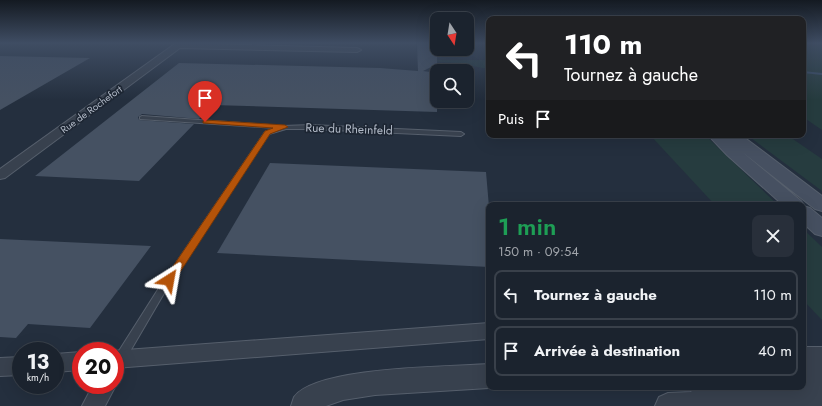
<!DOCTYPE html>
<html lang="fr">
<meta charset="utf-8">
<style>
body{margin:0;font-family:Jost,sans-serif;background:#282f3a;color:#f1f3f6;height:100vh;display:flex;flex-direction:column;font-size:15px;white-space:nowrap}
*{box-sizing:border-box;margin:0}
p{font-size:13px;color:#a0a4aa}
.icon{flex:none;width:22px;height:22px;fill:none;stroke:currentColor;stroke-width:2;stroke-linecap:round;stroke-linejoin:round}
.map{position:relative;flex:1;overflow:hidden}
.details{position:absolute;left:486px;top:202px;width:320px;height:188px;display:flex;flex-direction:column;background:#1b232e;border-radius:8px;box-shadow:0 4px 16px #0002,0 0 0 1px #39404a}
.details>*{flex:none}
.banner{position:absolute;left:486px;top:16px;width:320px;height:122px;border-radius:8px;box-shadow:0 4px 16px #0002,0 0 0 1px #39404a;background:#202124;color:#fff;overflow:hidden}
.needle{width:26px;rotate:168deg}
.buttons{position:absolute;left:430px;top:12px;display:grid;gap:8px}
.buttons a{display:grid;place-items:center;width:44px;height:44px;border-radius:8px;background:#1b232e;box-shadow:0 4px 16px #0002,0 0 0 1px #39404a;font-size:20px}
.speed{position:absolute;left:12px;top:342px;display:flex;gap:8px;font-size:20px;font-weight:700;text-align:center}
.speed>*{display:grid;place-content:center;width:52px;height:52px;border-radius:50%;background:#1b232e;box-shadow:0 4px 16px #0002,0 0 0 1px #39404a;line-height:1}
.speed small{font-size:10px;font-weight:400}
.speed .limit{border:6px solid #d22;background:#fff;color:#111}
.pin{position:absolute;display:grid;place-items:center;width:34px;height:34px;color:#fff;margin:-41px -17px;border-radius:50% 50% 50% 0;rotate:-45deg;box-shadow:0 0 4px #0007}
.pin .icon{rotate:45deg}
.me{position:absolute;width:44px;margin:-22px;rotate:34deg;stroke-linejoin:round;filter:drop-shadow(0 0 3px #0008)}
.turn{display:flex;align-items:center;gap:14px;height:84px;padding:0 12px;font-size:18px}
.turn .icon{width:52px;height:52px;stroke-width:2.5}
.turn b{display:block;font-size:28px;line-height:34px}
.then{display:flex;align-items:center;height:38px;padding:0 12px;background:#0003;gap:8px;font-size:15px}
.round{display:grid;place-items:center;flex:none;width:42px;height:42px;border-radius:8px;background:#282f3a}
.head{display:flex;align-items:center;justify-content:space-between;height:68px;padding:0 12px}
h1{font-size:24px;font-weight:600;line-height:30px;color:#1e9e55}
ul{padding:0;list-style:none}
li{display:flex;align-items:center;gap:12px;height:50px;margin:0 8px 6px;padding:0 4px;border:2px solid #39404a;border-radius:8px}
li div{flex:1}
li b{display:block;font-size:15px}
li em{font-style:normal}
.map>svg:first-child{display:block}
</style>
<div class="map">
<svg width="822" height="406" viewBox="0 0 822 406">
<rect width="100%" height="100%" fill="#242f3e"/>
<!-- green -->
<g fill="#263c3f">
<polygon points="803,43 822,43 822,130 803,117"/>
<polygon points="430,60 489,60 489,69 454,63 431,61"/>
<polygon points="650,135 705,135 778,205 715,205"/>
<polygon points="747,135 787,135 822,159 822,191"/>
<polygon points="803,229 822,247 822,320 803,300"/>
</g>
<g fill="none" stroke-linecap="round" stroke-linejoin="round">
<!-- stream -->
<polygon fill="#394c67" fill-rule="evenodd" points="803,71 822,73 822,75 803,73"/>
</g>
<!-- building -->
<g fill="#455162">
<polygon points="417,43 437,43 437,64 423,71 437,73 437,112 212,105 199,119 142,114 138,117 139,120 194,124 139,181 35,176 179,63 380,68 418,71"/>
<polygon points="0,56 90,58 0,110"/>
<polygon points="270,163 486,172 489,207 489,267 217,253"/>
<polygon points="0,239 151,246 90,328 28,324 16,338 0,337"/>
</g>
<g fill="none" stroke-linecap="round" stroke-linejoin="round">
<defs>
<g id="service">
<polygon points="254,43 260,43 252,48 250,48 250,46"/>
<polygon points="142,116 283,126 311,125 461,132 464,134 461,136 311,129 286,129 269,134 163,295 125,360 121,361 117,360 116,357 117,354 157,291 265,132 276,128 140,119 140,117"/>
</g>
<g id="minor">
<polygon points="176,43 357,48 361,50 357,52 180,48 5,178 0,179 0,169"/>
<polygon points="489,323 489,339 115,368 115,351 112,351"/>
<polygon points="81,352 81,370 55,372 55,354"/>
<polygon points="21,357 21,375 0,376 0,358"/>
<polygon points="115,384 116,385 105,406 82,406 93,385 115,385"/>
</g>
<g id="tertiary">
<polygon points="803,347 822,347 822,406 655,406 659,397 668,393 691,392 693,389 698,387 754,387 753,390 802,388 799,387 803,387"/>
<path d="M489,364V387H491L489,388L375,395L343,400L326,406H291C292,403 293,400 294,397C317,366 450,367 489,364Z"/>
</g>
<g id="secondary">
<polygon points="708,135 741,135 822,196 822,211 815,209 741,151 801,201 804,205 783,205 727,155"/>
<polygon points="803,206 810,208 822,218 822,236 815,234 803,223"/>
</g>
</defs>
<!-- service casing -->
<use href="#service" stroke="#565f6c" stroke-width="2"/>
<!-- minor casing -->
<use href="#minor" stroke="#565f6c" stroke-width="2"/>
<!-- tertiary casing -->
<use href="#tertiary" stroke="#565f6c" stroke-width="2"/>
<!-- secondary casing -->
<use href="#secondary" stroke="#565f6c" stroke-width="2"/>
<!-- service -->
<use href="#service" fill="#38414e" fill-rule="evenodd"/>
<!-- minor -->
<use href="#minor" fill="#38414e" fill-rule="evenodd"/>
<!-- tertiary -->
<use href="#tertiary" fill="#38414e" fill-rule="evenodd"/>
<!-- secondary -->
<use href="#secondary" fill="#465061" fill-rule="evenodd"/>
</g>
<!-- sky -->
<linearGradient id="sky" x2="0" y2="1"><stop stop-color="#141a22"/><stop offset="0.43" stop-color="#3f4d63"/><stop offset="1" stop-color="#3f4d63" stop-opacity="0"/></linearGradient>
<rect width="822" height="100" fill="url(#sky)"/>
<!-- route -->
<polygon fill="#b45309" stroke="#753606" points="205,120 285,125 288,127 270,134 173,283 169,285 165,283 163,280 165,278 265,131 273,128 203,123 203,121"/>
<g text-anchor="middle" stroke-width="3.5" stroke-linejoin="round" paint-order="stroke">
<!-- far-street labels -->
<g font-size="10" fill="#b4bcc9" stroke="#1d2633">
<text transform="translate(91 109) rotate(-36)" y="4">Rue de Rochefort</text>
</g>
<!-- street labels -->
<g font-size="12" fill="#b4bcc9" stroke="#1d2633">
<text transform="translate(349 129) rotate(2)" y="4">Rue du Rheinfeld</text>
</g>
</g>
</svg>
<div class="buttons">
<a><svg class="needle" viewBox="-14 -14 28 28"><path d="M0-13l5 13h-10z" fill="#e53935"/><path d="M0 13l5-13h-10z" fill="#a0a4aa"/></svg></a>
<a><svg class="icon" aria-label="search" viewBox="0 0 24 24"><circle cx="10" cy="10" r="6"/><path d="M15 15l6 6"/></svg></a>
</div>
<div class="speed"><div>13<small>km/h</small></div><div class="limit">20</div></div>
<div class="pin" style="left:205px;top:122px;background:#d93025"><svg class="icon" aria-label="arrive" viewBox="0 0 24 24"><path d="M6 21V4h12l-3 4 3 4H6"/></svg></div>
<svg class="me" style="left:169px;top:280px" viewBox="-20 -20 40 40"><path d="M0-17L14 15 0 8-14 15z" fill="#b45309" stroke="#fff" stroke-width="4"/></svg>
<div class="banner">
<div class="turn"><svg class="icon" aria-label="left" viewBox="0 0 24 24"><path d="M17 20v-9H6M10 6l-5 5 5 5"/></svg><div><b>110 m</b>Tournez à gauche</div></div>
<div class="then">Puis<svg class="icon" aria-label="arrive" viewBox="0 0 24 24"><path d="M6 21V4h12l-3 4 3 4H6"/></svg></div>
</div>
<section class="details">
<div class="head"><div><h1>1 min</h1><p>150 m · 09:54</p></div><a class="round"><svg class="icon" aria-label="close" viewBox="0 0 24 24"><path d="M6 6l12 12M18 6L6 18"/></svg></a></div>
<ul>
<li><svg class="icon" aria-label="left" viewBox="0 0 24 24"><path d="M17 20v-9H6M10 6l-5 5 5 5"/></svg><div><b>Tournez à gauche</b></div><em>110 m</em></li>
<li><svg class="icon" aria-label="arrive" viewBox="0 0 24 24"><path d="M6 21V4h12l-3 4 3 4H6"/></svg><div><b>Arrivée à destination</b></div><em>40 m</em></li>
</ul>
</section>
</div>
